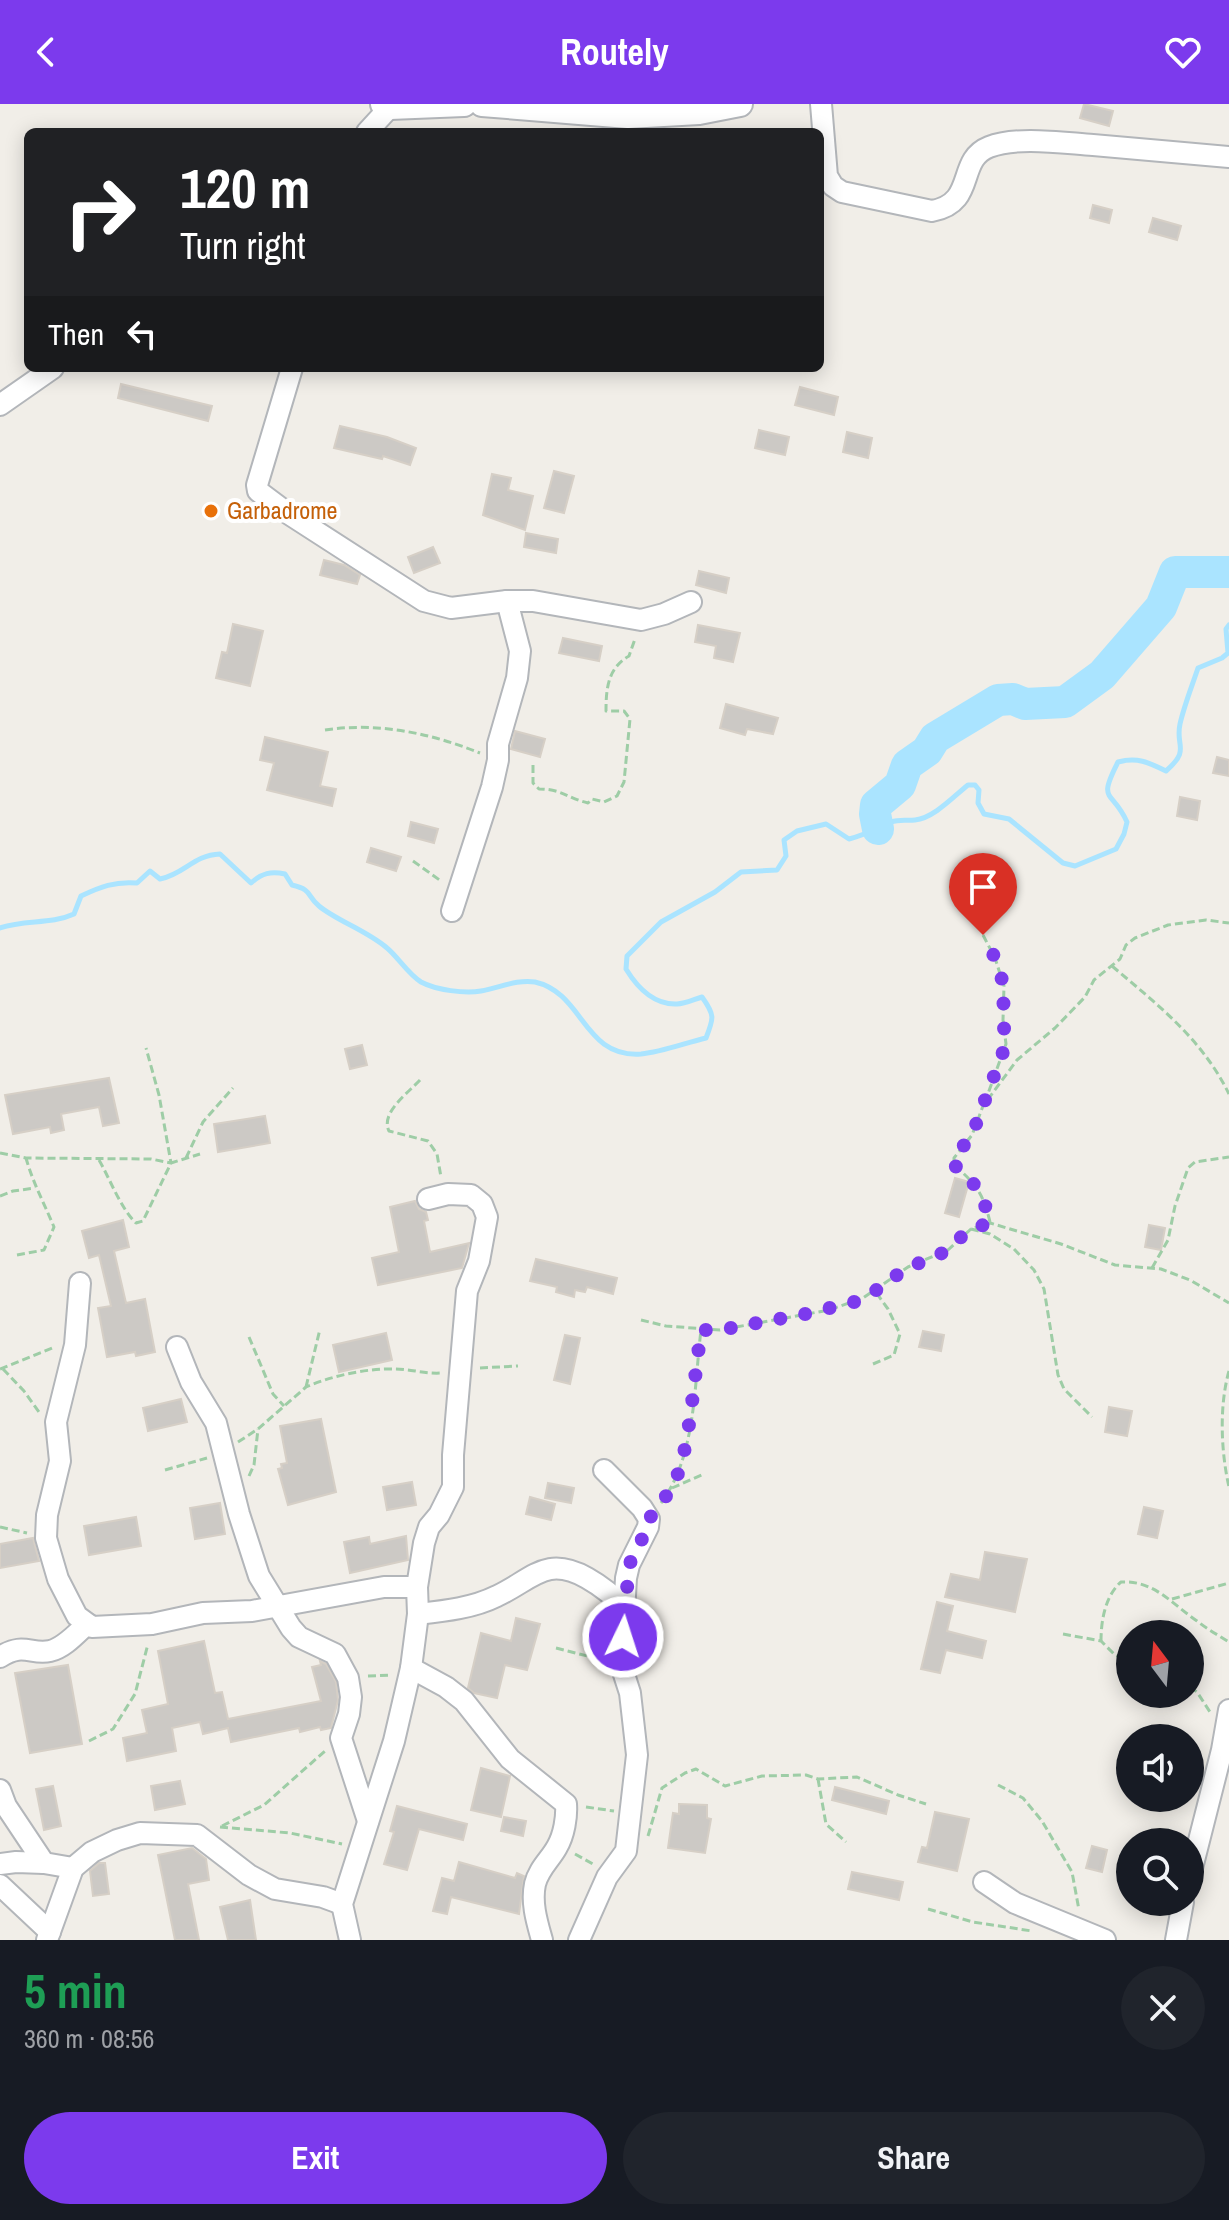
<!DOCTYPE html>
<meta charset="utf-8">
<style>
body{margin:0;font-family:"Archivo Narrow",sans-serif;background:#20242c;color:#f1f3f6;height:100vh;display:flex;flex-direction:column;font-size:30px;white-space:nowrap}
*{box-sizing:border-box;margin:0}
p{font-size:26px;color:#9ea1a6}
.icon{flex:none;width:44px;height:44px;fill:none;stroke:currentColor;stroke-width:2;stroke-linecap:round;stroke-linejoin:round}
.map{position:relative;height:1836px;overflow:hidden}
.details{display:flex;flex-direction:column;background:#171b24;flex:1}
.details>*{flex:none}
.hud{position:absolute;left:24px;top:24px;width:800px;height:244px;border-radius:12px;box-shadow:0 4px 20px #0003;background:#202124;color:#fff;overflow:hidden}
.needle{width:52px;rotate:344deg}
.tools{position:absolute;left:1116px;top:1516px;display:grid;gap:16px}
.tools a{display:grid;place-items:center;width:88px;height:88px;border-radius:50%;background:#171b24;box-shadow:0 4px 20px #0003;font-size:40px}
.pin{position:absolute;display:grid;place-items:center;width:68px;height:68px;color:#fff;margin:-82px -34px;border-radius:50% 50% 50% 0;rotate:-45deg;box-shadow:0 0 8px #0007}
.pin .icon{rotate:45deg}
.me{position:absolute;width:88px;margin:-44px;rotate:4deg;stroke-linejoin:round;filter:drop-shadow(0 0 6px #0008)}
.turn{display:flex;align-items:center;gap:28px;height:168px;padding:0 24px;font-size:36px}
.turn .icon{width:104px;height:104px;stroke-width:2.5}
.turn b{display:block;font-size:56px;line-height:68px}
.then{display:flex;align-items:center;height:76px;padding:0 24px;background:#0003;gap:16px;font-size:30px}
.round{display:grid;place-items:center;flex:none;width:84px;height:84px;border-radius:42px;background:#20242c}
.overview{display:flex;align-items:center;justify-content:space-between;height:136px;padding:0 24px}
h1{font-size:48px;font-weight:700;line-height:60px;color:#1e9e55}
.primary-button{display:flex;gap:16px;margin-top:auto;padding:16px 24px}
.primary-button a{flex:1;height:92px;border-radius:48px;background:#7c3aed;color:#fff;font-size:32px;font-weight:700;line-height:92px;text-align:center}
.primary-button a+a{background:#20242c;color:#f1f3f6}
header{display:flex;justify-content:space-between;align-items:center;height:104px;padding:0 24px;background:#7c3aed;color:#fff;font-size:36px;font-weight:700}
.map>svg:first-child{display:block}
</style>
<header><svg class="icon" aria-label="back" viewBox="0 0 24 24"><path d="M15 5l-7 7 7 7"/></svg>Routely<svg class="icon" aria-label="heart" viewBox="0 0 24 24"><path d="M12 20l-8-8c-3-5 5-10 8-4 3-6 11-1 8 4z"/></svg></header>
<div class="map">
<svg width="1229" height="1836" viewBox="0 0 1229 1836">
<rect width="100%" height="100%" fill="#f1eee8"/>
<g fill="none" stroke-linecap="round" stroke-linejoin="round">
<!-- stream -->
<path stroke="#aae4ff" stroke-width="5" d="M0,824C25,815 50,821 74,810L81,792C100,783 115,777 137,779L150,767L160,775C185,770 193,751 220,750L251,779C262,769 271,767 285,770L292,781C313,786 306,791 319,802C337,817 366,826 387,844C398,853 408,870 421,878C436,886 465,890 481,887C499,884 517,875 535,878C584,889 583,954 641,950C662,948 685,939 706,934C714,914 715,911 702,893C695,895 685,900 677,900C654,901 637,883 626,865L627,852L661,818L715,788L741,768L777,766L786,752L784,736L797,727L826,720L849,735C865,731 876,725 891,718C900,715 906,717 915,716C934,714 954,692 968,681H975L979,686L978,699L984,710L1009,715L1063,759L1075,762L1116,745L1124,730L1127,718C1112,685 1097,699 1118,658C1137,653 1148,658 1166,667C1191,645 1175,643 1180,620C1184,602 1192,582 1198,564L1222,554L1228,549L1226,525L1229,521"/>
<!-- river -->
<polyline stroke="#aae4ff" stroke-width="32" points="878,725 875,710 876,701 900,681 907,661 927,647 935,634 998,596 1013,595 1025,600 1065,598 1102,571 1161,503 1175,468 1229,468"/>
</g>
<!-- building -->
<g fill="#ccc9c5" stroke="#d6cfc6" stroke-width="2">
<polygon points="1084,0 1113,7 1109,22 1080,14"/>
<polygon points="1093,101 1112,106 1109,119 1090,114"/>
<polygon points="1153,114 1181,122 1177,136 1149,128"/>
<polygon points="121,280 212,302 208,317 118,294"/>
<polygon points="800,283 838,293 834,311 795,301"/>
<polygon points="340,322 387,333 416,344 410,361 383,352 382,355 334,344"/>
<polygon points="759,326 789,333 785,351 755,344"/>
<polygon points="847,328 872,334 868,354 843,348"/>
<polygon points="554,367 574,372 564,409 544,404"/>
<polygon points="492,370 511,374 508,386 533,392 525,426 483,411"/>
<polygon points="526,429 558,435 556,449 524,443"/>
<polygon points="433,443 440,459 414,469 408,453"/>
<polygon points="324,456 344,461 360,471 357,480 320,471"/>
<polygon points="699,467 729,474 726,489 696,481"/>
<polygon points="233,520 263,527 250,582 216,574 222,548 227,549"/>
<polygon points="698,521 740,529 733,558 714,554 716,542 695,538"/>
<polygon points="563,534 602,542 599,557 559,549"/>
<polygon points="726,600 778,614 773,630 747,625 745,631 720,624"/>
<polygon points="515,627 545,635 540,653 511,645"/>
<polygon points="265,633 328,648 320,682 336,685 332,702 267,686 274,659 260,656"/>
<polygon points="1217,653 1229,656 1229,672 1213,669"/>
<polygon points="1180,693 1200,697 1197,716 1177,712"/>
<polygon points="411,718 438,725 434,739 408,732"/>
<polygon points="371,744 401,753 396,767 367,758"/>
<polygon points="362,941 367,961 350,965 345,945"/>
<polygon points="109,974 119,1019 103,1022 99,1003 61,1010 64,1026 51,1029 50,1023 13,1030 5,991"/>
<polygon points="265,1012 270,1039 218,1048 214,1020"/>
<polygon points="955,1074 969,1078 959,1113 945,1109"/>
<polygon points="415,1097 419,1105 426,1108 428,1116 424,1117 430,1148 469,1139 462,1164 378,1181 372,1154 399,1148 390,1103"/>
<polygon points="123,1116 129,1143 114,1147 126,1199 145,1195 155,1248 136,1252 135,1248 107,1253 98,1204 111,1202 99,1151 89,1154 82,1127"/>
<polygon points="1149,1121 1165,1124 1161,1146 1145,1143"/>
<polygon points="536,1155 617,1174 613,1190 587,1183 585,1188 575,1186 574,1193 556,1188 557,1183 530,1177"/>
<polygon points="923,1227 944,1231 941,1247 919,1243"/>
<polygon points="386,1229 392,1256 339,1268 333,1241"/>
<polygon points="565,1231 580,1234 570,1280 554,1276"/>
<polygon points="181,1295 187,1318 148,1327 143,1304"/>
<polygon points="1109,1303 1132,1307 1127,1332 1105,1328"/>
<polygon points="321,1315 336,1388 288,1401 278,1365 282,1364 281,1360 287,1359 280,1322"/>
<polygon points="412,1378 416,1401 387,1406 383,1383"/>
<polygon points="548,1379 574,1384 571,1399 545,1394"/>
<polygon points="530,1393 555,1400 551,1416 526,1410"/>
<polygon points="220,1399 225,1430 195,1435 190,1404"/>
<polygon points="1144,1403 1163,1407 1157,1434 1138,1430"/>
<polygon points="136,1413 141,1442 89,1451 84,1422"/>
<polygon points="406,1432 408,1456 350,1469 344,1438 369,1433 370,1440"/>
<polygon points="33,1434 39,1457 0,1464 0,1440"/>
<polygon points="985,1448 1027,1455 1015,1508 945,1493 951,1470 980,1476"/>
<polygon points="937,1498 953,1502 947,1527 986,1537 982,1554 946,1546 940,1569 921,1565"/>
<polygon points="516,1514 540,1520 527,1566 505,1561 497,1594 474,1589 468,1584 481,1529 511,1537"/>
<polygon points="204,1537 215,1589 222,1588 228,1615 321,1597 312,1563 321,1561 320,1557 326,1560 336,1578 338,1596 331,1624 321,1626 320,1623 300,1628 299,1624 231,1638 228,1624 203,1630 200,1618 172,1624 176,1647 127,1657 123,1634 147,1629 142,1606 168,1600 158,1547"/>
<polygon points="68,1561 82,1640 30,1649 15,1569"/>
<polygon points="481,1664 510,1672 501,1713 471,1706"/>
<polygon points="180,1677 185,1700 155,1706 151,1682"/>
<polygon points="53,1682 61,1722 44,1726 36,1685"/>
<polygon points="835,1683 889,1697 886,1710 832,1696"/>
<polygon points="679,1700 707,1701 707,1714 711,1715 705,1749 668,1744 673,1709 679,1710"/>
<polygon points="397,1702 467,1720 463,1736 419,1725 407,1766 384,1760 394,1728 390,1727"/>
<polygon points="935,1708 969,1715 957,1767 918,1758 922,1743 927,1744"/>
<polygon points="504,1713 526,1717 523,1732 501,1727"/>
<polygon points="1092,1742 1107,1746 1102,1768 1086,1764"/>
<polygon points="192,1744 206,1755 209,1776 188,1780 199,1836 175,1836 158,1751"/>
<polygon points="459,1758 515,1774 517,1769 524,1772 519,1810 451,1793 447,1810 433,1807 442,1774 454,1777"/>
<polygon points="99,1759 105,1759 109,1790 93,1792 90,1767"/>
<polygon points="852,1768 903,1778 899,1796 848,1785"/>
<polygon points="250,1796 256,1836 228,1836 220,1803"/>
</g>
<g fill="none" stroke-linecap="round" stroke-linejoin="round">
<defs>
<g id="minor">
<path d="M821,0L827,72L833,82L842,88L932,107C977,99 956,56 989,43C1017,32 1063,39 1093,41C1138,45 1184,49 1229,53"/>
<polyline points="367,28 390,3"/>
<polyline points="292,264 257,381 258,387 286,408 424,497 451,504 507,497 533,497 641,516 664,510 691,498"/>
<polyline points="0,301 53,264"/>
<polyline points="452,807 492,683 498,656 498,640 517,574 520,547 507,497"/>
<polyline points="80,1179 75,1241 56,1318 60,1357 47,1411 46,1434 58,1475 77,1512 92,1523 152,1520 203,1509 252,1507 384,1483 417,1483 418,1510 411,1564"/>
<polyline points="177,1243 191,1278 216,1319 239,1410 259,1472 291,1524 299,1533 335,1550 348,1574 351,1593 349,1610 341,1634 368,1717"/>
<polyline points="417,1483 424,1439 429,1423 439,1411 453,1383 453,1351 467,1187 479,1157 487,1113 482,1100 471,1091 448,1090 428,1095"/>
<path d="M418,1510C445,1507 473,1504 497,1492C533,1475 546,1451 587,1474C603,1483 614,1492 626,1505"/>
<path d="M0,1553C23,1538 31,1551 50,1547C64,1544 77,1529 87,1520"/>
<polyline points="0,1686 6,1702 44,1759 73,1764"/>
<polyline points="0,1760 16,1758 44,1759"/>
<polyline points="1190,1772 1222,1646 1229,1606"/>
<polyline points="984,1778 1015,1799 1105,1836"/>
<polyline points="0,1781 50,1828"/>
<polyline points="47,1836 73,1764 92,1748 117,1736 140,1729 197,1731 249,1771 275,1785 323,1793 342,1800"/>
<path d="M350,1836L342,1800L394,1637L411,1564L446,1583L464,1597L510,1655L566,1700C567,1713 564,1731 557,1743C550,1756 539,1764 535,1780C531,1799 537,1818 542,1836"/>
<polyline points="579,1836 607,1773 626,1747 637,1651 630,1589 621,1561 626,1474 629,1461 648,1423 649,1415 642,1404 604,1366"/>
<polyline points="1176,1836 1183,1798"/>
</g>
<g id="tertiary">
<polyline points="383,0 390,3 464,0"/>
<polyline points="482,0 628,12 699,8 740,0"/>
</g>
</defs>
<!-- minor casing -->
<use href="#minor" stroke="#b3b6ba" stroke-width="24"/>
<!-- tertiary casing -->
<use href="#tertiary" stroke="#b3b6ba" stroke-width="28"/>
<!-- path -->
<g stroke="#9ecda6" stroke-width="3" stroke-dasharray="8 4" stroke-linecap="butt">
<path d="M325,626C378,618 430,629 480,649"/>
<path d="M533,661V679L539,685C562,685 567,694 588,699L592,695L604,698L617,692L624,678L630,615L624,607H606C606,584 608,564 629,552L635,535"/>
<polyline points="413,757 441,777"/>
<polyline points="983,831 995,854 1004,882 1003,916 1006,940 986,995"/>
<path d="M1112,862C1158,901 1202,935 1229,990"/>
<path d="M420,976C408,989 380,1009 389,1027L428,1037L437,1050L441,1073"/>
<polyline points="0,1049 26,1054 151,1055 171,1059 159,991 146,944"/>
<polyline points="186,1054 203,1018 233,984"/>
<path d="M99,1056C110,1075 121,1105 136,1119L143,1117L171,1059L200,1050"/>
<polyline points="0,1092 13,1087 35,1084"/>
<path d="M990,1118C983,1089 976,1080 954,1061V1054L972,1031L983,1002L1017,956L1055,924L1085,893L1094,876L1120,855L1126,841L1135,834L1168,821L1206,816L1229,819"/>
<polyline points="971,1125 990,1130 1014,1145 1034,1166 1044,1185 1058,1271 1064,1285 1092,1313"/>
<path d="M17,1151L44,1146L54,1123C44,1099 33,1079 26,1054"/>
<polyline points="1152,1164 1168,1136 1175,1102 1188,1064 1195,1058 1229,1053"/>
<polyline points="641,1216 666,1222 720,1226 829,1206 863,1194 908,1163 948,1146 971,1125 990,1119 1061,1140 1115,1161 1161,1165 1190,1176 1229,1199"/>
<polyline points="249,1233 273,1290 284,1302"/>
<polyline points="873,1260 894,1251 900,1230 888,1205 875,1187"/>
<polyline points="480,1264 518,1262"/>
<polyline points="0,1265 55,1243"/>
<polyline points="3,1265 24,1287 39,1308"/>
<path d="M1229,1267C1219,1302 1221,1348 1229,1383"/>
<polyline points="306,1283 320,1225"/>
<path d="M238,1338L258,1325L306,1283C331,1272 367,1264 395,1265C410,1265 425,1270 441,1269"/>
<polyline points="165,1366 207,1354"/>
<polyline points="249,1372 254,1361 258,1325"/>
<polyline points="672,1384 704,1370"/>
<path d="M661,1399C696,1352 694,1283 701,1226"/>
<polyline points="0,1423 27,1429"/>
<polyline points="1172,1495 1229,1479"/>
<polyline points="1063,1530 1101,1537 1115,1551 1130,1556"/>
<path d="M1101,1537C1101,1517 1105,1492 1121,1478C1154,1476 1172,1500 1197,1517C1207,1525 1218,1531 1229,1538"/>
<polyline points="556,1544 603,1556"/>
<polyline points="368,1572 392,1571"/>
<polyline points="1190,1583 1197,1588 1210,1608"/>
<polyline points="89,1637 113,1625 135,1590 148,1540"/>
<polyline points="818,1675 826,1720 846,1738"/>
<polyline points="998,1681 1023,1694 1042,1717 1072,1768 1079,1806"/>
<polyline points="586,1703 614,1707"/>
<polyline points="222,1722 264,1701 325,1647"/>
<polyline points="220,1723 290,1729 342,1740"/>
<polyline points="648,1732 662,1684 685,1669 696,1665 725,1682 762,1672 806,1671 818,1675 857,1673 898,1691 926,1700"/>
<polyline points="575,1750 593,1760"/>
<polyline points="928,1805 973,1818 1032,1827"/>
</g>
<!-- minor -->
<use href="#minor" stroke="#fff" stroke-width="20"/>
<!-- tertiary -->
<use href="#tertiary" stroke="#fff" stroke-width="24"/>
</g>
<g fill="none" stroke-linecap="round" stroke-linejoin="round">
<!-- route -->
<path stroke="#7c3aed" stroke-width="14" stroke-dasharray="0 25.2" d="M623,1533L629,1461L648,1423L649,1415L672,1384L682,1360L690,1315L701,1226H720L805,1210L854,1198L875,1187L908,1163L937,1153L971,1125L990,1119C983,1090 977,1080 954,1061V1054L972,1031L1006,940L1003,916L1004,882L995,854L983,831"/>
</g>
<!-- markers -->
<circle fill="#e8710a" stroke="#fff" stroke-width="3" cx="211" cy="407" r="8"/>
<g text-anchor="middle" stroke-width="8" stroke-linejoin="round" paint-order="stroke">
<!-- food labels -->
<g font-size="24" fill="#c56008" stroke="#fff" text-anchor="start">
<text x="227" y="415">Garbadrome</text>
</g>
</g>
</svg>
<div class="tools">
<a><svg class="needle" viewBox="-14 -14 28 28"><path d="M0-13l5 13h-10z" fill="#e53935"/><path d="M0 13l5-13h-10z" fill="#9ea1a6"/></svg></a>
<a><svg class="icon" aria-label="sound" viewBox="0 0 24 24"><path d="M4 9h4l5-4v14l-5-4H4zM17 9q2 3 0 6"/></svg></a>
<a><svg class="icon" aria-label="search" viewBox="0 0 24 24"><circle cx="10" cy="10" r="6"/><path d="M15 15l6 6"/></svg></a>
</div>
<div class="pin" style="left:983px;top:831px;background:#d93025"><svg class="icon" aria-label="arrive" viewBox="0 0 24 24"><path d="M6 21V4h12l-3 4 3 4H6"/></svg></div>
<svg class="me" style="left:623px;top:1533px" viewBox="-20 -20 40 40"><circle r="17" fill="#7c3aed" stroke="#fff" stroke-width="3"/><path d="M0-11L8 9 0 5-8 9z" fill="#fff"/></svg>
<div class="hud">
<div class="turn"><svg class="icon" aria-label="right" viewBox="0 0 24 24"><path d="M7 20v-9h11M14 6l5 5-5 5"/></svg><div><b>120 m</b>Turn right</div></div>
<div class="then">Then<svg class="icon" aria-label="left" viewBox="0 0 24 24"><path d="M17 20v-9H6M10 6l-5 5 5 5"/></svg></div>
</div>
</div>
<section class="details">
<div class="overview"><div><h1>5 min</h1><p>360 m · 08:56</p></div><a class="round"><svg class="icon" aria-label="close" viewBox="0 0 24 24"><path d="M6 6l12 12M18 6L6 18"/></svg></a></div>
<div class="primary-button"><a>Exit</a><a>Share</a></div>
</section>
